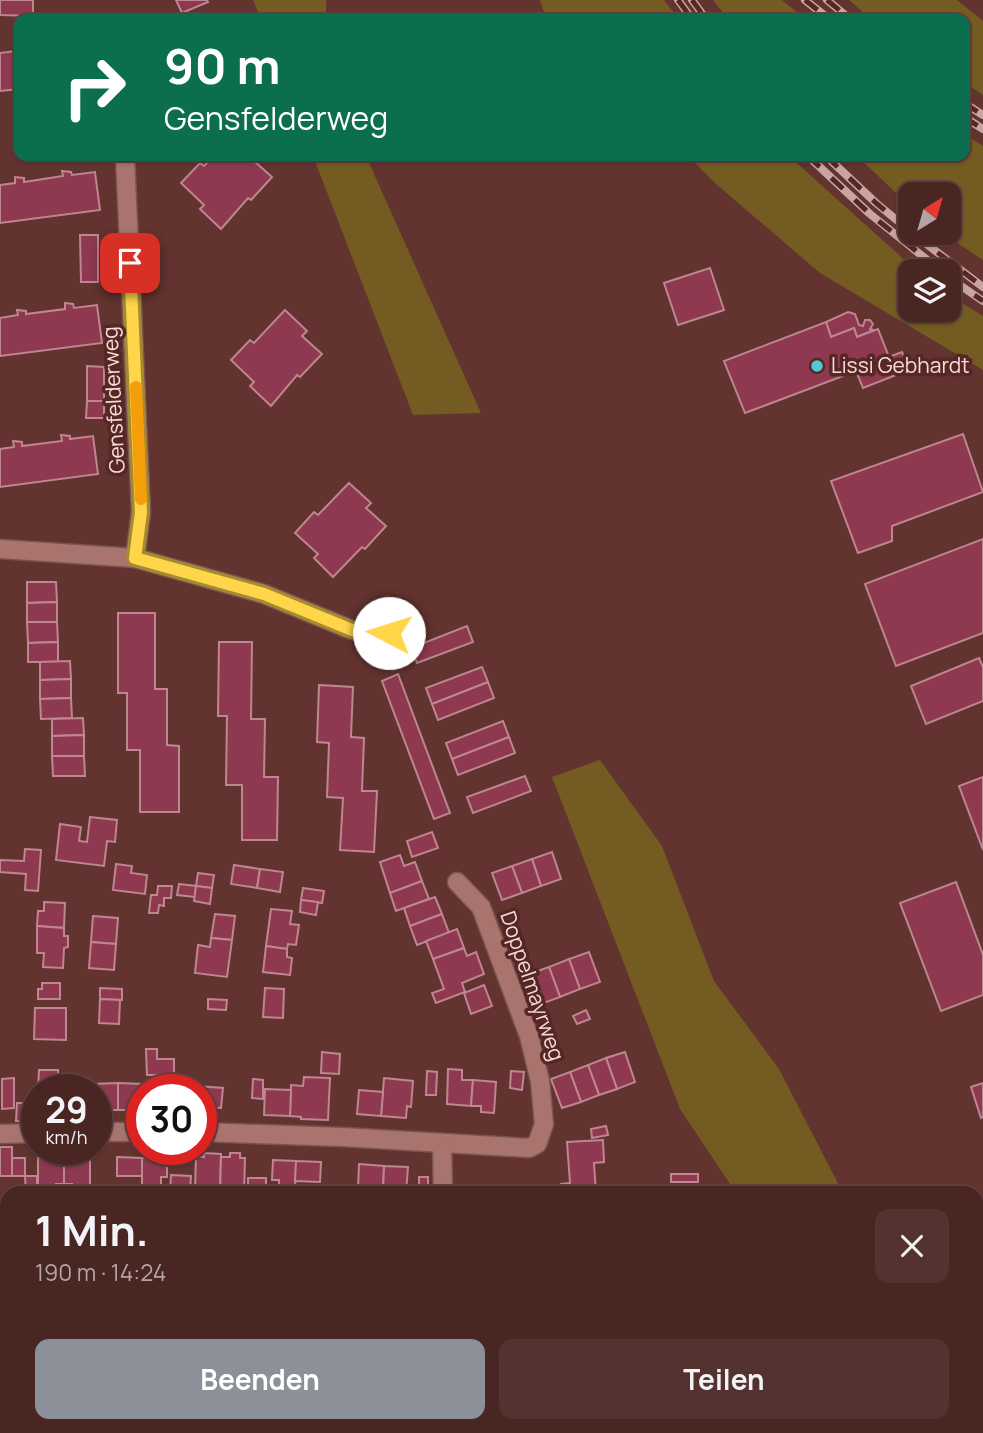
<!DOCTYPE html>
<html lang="de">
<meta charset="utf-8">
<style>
body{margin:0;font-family:Manrope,sans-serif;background:#543230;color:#f1f3f6;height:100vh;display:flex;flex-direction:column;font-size:26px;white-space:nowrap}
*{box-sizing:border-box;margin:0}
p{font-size:23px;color:#b2a5a6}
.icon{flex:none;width:38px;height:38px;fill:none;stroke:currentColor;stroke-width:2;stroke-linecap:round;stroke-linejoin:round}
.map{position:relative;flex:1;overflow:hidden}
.details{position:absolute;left:0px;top:1186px;width:984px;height:247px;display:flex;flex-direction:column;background:#4a2623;border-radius:21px 21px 0 0;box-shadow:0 2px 5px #0004,0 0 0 2px #614341}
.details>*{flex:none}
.top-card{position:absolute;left:14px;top:14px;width:956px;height:147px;border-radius:14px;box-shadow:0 2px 5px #0004,0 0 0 2px #614341;background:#0b6e4f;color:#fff;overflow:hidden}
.needle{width:46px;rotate:37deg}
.buttons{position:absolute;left:898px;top:182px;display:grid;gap:14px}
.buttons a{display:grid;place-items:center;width:63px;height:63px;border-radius:14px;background:#4a2623;box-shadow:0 2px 5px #0004,0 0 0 2px #614341;font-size:35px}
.speed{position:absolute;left:21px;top:1074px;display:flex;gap:14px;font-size:35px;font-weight:700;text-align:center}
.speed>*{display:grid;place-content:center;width:91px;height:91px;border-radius:50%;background:#4a2623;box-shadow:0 2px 5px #0004,0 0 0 2px #614341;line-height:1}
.speed small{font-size:18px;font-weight:400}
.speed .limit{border:10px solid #d22;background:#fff;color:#111}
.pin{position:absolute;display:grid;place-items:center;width:60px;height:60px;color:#fff;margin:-30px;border-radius:14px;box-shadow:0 4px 10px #0006}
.me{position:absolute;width:77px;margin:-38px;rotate:275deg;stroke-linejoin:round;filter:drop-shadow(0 0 5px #0008)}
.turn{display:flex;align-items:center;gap:24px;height:147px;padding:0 35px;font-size:32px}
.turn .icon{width:91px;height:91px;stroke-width:2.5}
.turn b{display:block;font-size:49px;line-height:60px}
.round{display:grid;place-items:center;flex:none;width:74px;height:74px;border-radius:14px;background:#543230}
.summary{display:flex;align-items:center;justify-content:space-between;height:119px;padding:0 35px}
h1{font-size:42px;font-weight:700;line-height:52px}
.action{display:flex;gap:14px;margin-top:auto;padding:14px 35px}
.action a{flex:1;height:80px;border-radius:14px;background:#8c9099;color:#fff;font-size:28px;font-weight:700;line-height:80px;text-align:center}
.action a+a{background:#543230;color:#f1f3f6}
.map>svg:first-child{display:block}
</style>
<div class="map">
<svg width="983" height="1433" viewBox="0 0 983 1433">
<rect width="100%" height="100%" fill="#62332f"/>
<!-- green -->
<g fill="#735b22">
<polygon points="253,0 326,0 326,19 261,19"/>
<polygon points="540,0 664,0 679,19 552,19 543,10"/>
<polygon points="713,0 782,0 805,19 728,19"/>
<polygon points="849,0 957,0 983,21 983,95 964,82 964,19 871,19"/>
<polygon points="964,134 983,146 983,260 942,233 948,233 948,194 910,194 910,206 857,156 964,156"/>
<polygon points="313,156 366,156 481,413 413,415"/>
<polygon points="688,156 789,156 917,271 910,271 910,310 948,310 949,295 983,316 983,370 820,273 716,184"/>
<polygon points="600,760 662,846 714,981 779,1069 843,1193 736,1193 680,1109 552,777"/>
<polygon points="247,1426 494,1426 495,1433 248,1433"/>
<polygon points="863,1426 962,1426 966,1433 866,1433"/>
</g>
<!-- building -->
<g fill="#8e3950" stroke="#be8691" stroke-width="2">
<polygon points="0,0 33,0 33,16 0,15"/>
<polygon points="176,0 207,0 208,2 182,13"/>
<polygon points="15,45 19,46 19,89 0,91 0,53 16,51"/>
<polygon points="214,156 255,156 252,159 272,177 251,200 248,198 221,229 200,209 204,205 181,183 200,163 204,166"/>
<polygon points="62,171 71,172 72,175 95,172 100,210 0,223 0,185 15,183 15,177 24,178 24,182 63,176"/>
<polygon points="80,235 98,235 98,282 81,282"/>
<polygon points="710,268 724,310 678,325 664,283"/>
<polygon points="65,303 73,304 74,308 97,305 102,343 0,356 0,318 18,315 17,310 26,311 26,314 65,309"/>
<polygon points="285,310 307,331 302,336 322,354 300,377 297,375 271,406 250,386 254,382 231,360 250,340 254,343"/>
<polygon points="848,312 855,314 859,325 863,326 865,320 870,320 873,324 870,329 874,330 857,337 854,328 831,337 826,322"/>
<polygon points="826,322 831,337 854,328 857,337 878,329 889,357 902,352 909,370 863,388 856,371 745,413 724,361"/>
<polygon points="87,366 104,367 104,401 87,401"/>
<polygon points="87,401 104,401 104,418 86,418"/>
<polygon points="963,434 983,492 892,526 892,541 858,553 831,481"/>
<polygon points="61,435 70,436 70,439 93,436 98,474 0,487 0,449 14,447 13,441 22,442 22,446 62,441"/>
<polygon points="349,483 371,503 366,508 386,526 365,549 362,547 333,577 314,558 318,554 295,533 314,512 318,515"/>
<polygon points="983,539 983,633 896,666 865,584"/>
<polygon points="27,582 56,582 57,602 27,603"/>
<polygon points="57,602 57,622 27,622 27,603"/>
<polygon points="118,613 155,613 155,689 167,689 167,745 179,746 179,812 140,812 140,750 127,750 127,693 118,693"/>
<polygon points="27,622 57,622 58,642 28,643"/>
<polygon points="467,626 473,642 417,663 411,648"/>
<polygon points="58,642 58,662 28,662 28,643"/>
<polygon points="219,642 252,642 251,719 265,719 264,777 278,777 277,840 242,840 242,785 226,785 227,716 218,716"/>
<polygon points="979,658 983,667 983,701 926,724 911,686"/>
<polygon points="70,661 71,679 40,680 40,662"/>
<polygon points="482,667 488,682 432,704 426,688"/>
<polygon points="398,674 450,813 434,819 382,681"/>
<polygon points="71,679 71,698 40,699 40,680"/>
<polygon points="488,682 494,698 438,720 432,704"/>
<polygon points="319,685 353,687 351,737 364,738 362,791 377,791 374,852 340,850 343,798 327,797 329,743 317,742"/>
<polygon points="71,698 72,718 41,719 40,699"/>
<polygon points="83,718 84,735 52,736 52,719"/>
<polygon points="503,721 509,737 452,759 446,743"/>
<polygon points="84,735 84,756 52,756 52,736"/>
<polygon points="509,737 515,753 458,775 452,759"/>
<polygon points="52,756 84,756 85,776 53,776"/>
<polygon points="525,776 531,791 473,813 467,797"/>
<polygon points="983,777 983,850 959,786"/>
<polygon points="90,817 117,820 115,842 107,841 104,866 56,860 60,824 81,827 79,841 87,842"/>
<polygon points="432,832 438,848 412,857 407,841"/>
<polygon points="25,849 41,850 38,891 25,890 26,874 0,872 0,860 24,861"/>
<polygon points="552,852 561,879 541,886 532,859"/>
<polygon points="400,855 404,866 415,862 422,881 390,893 380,862"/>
<polygon points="532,859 541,886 522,893 512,866"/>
<polygon points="116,864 132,866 131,873 147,875 145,894 113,890"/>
<polygon points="234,865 260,869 257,888 231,884"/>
<polygon points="512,866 522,893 502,900 492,873"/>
<polygon points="260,869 283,872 280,892 257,888"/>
<polygon points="198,873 214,875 212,888 196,886"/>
<polygon points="422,881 429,899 396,911 390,893"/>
<polygon points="956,882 983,955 983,995 941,1011 900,903"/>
<polygon points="179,884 196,886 195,897 177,895"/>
<polygon points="158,886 172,886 171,898 164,898 164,906 159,905 158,913 149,913 151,895 157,895"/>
<polygon points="196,886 212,888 210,904 194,901"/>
<polygon points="303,888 324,891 322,903 301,900"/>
<polygon points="435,897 442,914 410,926 404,908"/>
<polygon points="301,900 318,902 316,915 300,912"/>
<polygon points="44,902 65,903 64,928 37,926 38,911 44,911"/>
<polygon points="271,909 292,911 290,924 299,925 296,945 288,944 287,949 266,946"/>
<polygon points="215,914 235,916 232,940 211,938"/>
<polygon points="442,914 449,933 417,945 410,926"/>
<polygon points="93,916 118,918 116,944 91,942"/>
<polygon points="37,926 64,928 64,936 68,936 68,947 64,948 63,968 43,967 44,953 37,953"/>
<polygon points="457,929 464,948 433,959 426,941"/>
<polygon points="211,938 232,940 227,977 195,973 198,945 210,947"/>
<polygon points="91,942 116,944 114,970 89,968"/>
<polygon points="266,946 287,949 287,957 292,958 290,975 263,972"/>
<polygon points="464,948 467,956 476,952 484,974 462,983 465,992 436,1003 432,993 444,989 433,959"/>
<polygon points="589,952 600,982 580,989 569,959"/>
<polygon points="569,959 580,989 560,997 549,967"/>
<polygon points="549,967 560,997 541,1004 529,974"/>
<polygon points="42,983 60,983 60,999 38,999 38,989 42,989"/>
<polygon points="484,985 492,1006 471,1014 464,993"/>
<polygon points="100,988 122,989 122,1000 100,999"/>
<polygon points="265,988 284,989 283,1018 263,1017"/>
<polygon points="100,999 120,1000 119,1024 99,1023"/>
<polygon points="208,999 227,1000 226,1010 208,1009"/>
<polygon points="35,1008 66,1008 66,1040 34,1039"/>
<polygon points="586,1010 590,1019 577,1024 573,1016"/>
<polygon points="146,1049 157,1049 157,1059 174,1059 174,1075 147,1075"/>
<polygon points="322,1052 340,1054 339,1074 321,1073"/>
<polygon points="625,1052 635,1082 617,1089 606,1058"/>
<polygon points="606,1058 617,1089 599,1095 588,1065"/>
<polygon points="588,1065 599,1095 581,1102 570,1072"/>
<polygon points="448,1069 462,1070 462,1080 473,1080 471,1106 447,1104"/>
<polygon points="39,1070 58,1070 58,1077 62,1077 62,1089 38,1090"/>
<polygon points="427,1071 437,1072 436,1095 426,1095"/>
<polygon points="511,1071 524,1072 522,1090 510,1088"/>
<polygon points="570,1072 581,1102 562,1108 551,1079"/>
<polygon points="304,1077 330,1078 328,1120 301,1119 301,1117 290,1116 291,1085 303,1086"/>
<polygon points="14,1078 14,1108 2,1109 2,1079"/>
<polygon points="384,1078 413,1081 411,1107 407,1106 406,1118 381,1116"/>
<polygon points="253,1079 263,1080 263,1099 252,1098"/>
<polygon points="473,1080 496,1082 494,1113 481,1112 481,1106 471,1106"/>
<polygon points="118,1083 118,1110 96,1110 96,1090 92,1090 92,1084"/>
<polygon points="118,1083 143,1084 142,1110 118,1110"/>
<polygon points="983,1083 983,1117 981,1118 971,1087"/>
<polygon points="171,1084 197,1086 197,1090 171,1090"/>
<polygon points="197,1086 223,1088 221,1108 201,1107 201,1090 197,1090"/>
<polygon points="265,1089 291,1090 290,1116 264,1115"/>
<polygon points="359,1090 383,1092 381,1116 357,1114"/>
<polygon points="17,1103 37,1103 37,1121 16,1121"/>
<polygon points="606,1126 608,1135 592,1138 591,1129"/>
<polygon points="603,1140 604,1162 594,1163 596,1194 562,1194 561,1184 570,1183 567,1142"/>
<rect x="0" y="1147" width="12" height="29"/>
<polygon points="45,1150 56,1150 57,1156 64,1156 64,1184 56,1184 56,1194 38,1194 38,1158 45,1158"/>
<polygon points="73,1153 81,1153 81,1157 90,1157 90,1194 72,1194 72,1184 64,1184 64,1156 73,1157"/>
<polygon points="204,1153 221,1154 220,1190 195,1189 196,1156 204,1157"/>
<polygon points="230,1153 240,1153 240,1158 245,1158 244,1192 220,1194 221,1157 230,1157"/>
<polygon points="117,1157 142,1158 142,1176 117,1176"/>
<rect x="12" y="1158" width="13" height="18"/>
<polygon points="142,1158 167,1158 167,1177 161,1177 161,1189 142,1188"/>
<polygon points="273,1160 296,1161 295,1194 279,1193 279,1180 272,1180"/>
<polygon points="296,1161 321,1162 320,1182 295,1181"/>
<polygon points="359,1164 384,1166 383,1191 358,1189"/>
<polygon points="384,1166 408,1167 406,1192 383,1191"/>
<rect x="671" y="1174" width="27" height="8"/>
<polygon points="171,1175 191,1176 190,1192 170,1192"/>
<polygon points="25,1176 37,1176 37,1194 26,1194"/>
<rect x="419" y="1177" width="9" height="17"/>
<rect x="248" y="1178" width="18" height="16"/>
<polygon points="465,1187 494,1187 494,1194 466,1194"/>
<polygon points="649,1187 680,1188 679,1194 649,1194"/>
<polygon points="7,1347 7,1426 65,1426 66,1433 0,1433 0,1348"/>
<polygon points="98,1426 149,1426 151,1433 100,1433"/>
<polygon points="498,1426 782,1426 784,1433 500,1433"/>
</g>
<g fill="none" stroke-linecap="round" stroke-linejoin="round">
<defs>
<g id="street">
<polyline points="125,156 141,512 135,558"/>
<polyline points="0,549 135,558 264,594 352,630 389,633"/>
<polyline points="96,1132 142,1132"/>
<polyline points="201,1132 342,1137 529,1148 537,1144 544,1124 540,1081 529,1036 481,907 457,882"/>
<polyline points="0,1134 37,1133"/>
<polyline points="442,1143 443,1194"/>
</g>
</defs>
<!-- street casing -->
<use href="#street" stroke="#7b5350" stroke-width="21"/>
<!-- street -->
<use href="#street" stroke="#a9746e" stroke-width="18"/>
<defs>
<g id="rail">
<polyline points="678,0 692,19"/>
<polyline points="692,0 706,19"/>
<polyline points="805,0 829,19"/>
<polyline points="827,0 850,19"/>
<polyline points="964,103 983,115"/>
<polyline points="964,117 983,129"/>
<polyline points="808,156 870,214 941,271"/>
<polyline points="826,156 876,203 910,231"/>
<polyline points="912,233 983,287"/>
<polyline points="948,277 983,301"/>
</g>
</defs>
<!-- rail casing -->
<use href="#rail" stroke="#c9a5a1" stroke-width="8"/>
<!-- rail -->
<use href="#rail" stroke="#562825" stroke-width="5" stroke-dasharray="16" stroke-linecap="butt"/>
</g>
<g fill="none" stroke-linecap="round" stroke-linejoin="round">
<defs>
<polyline id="route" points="130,263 141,512 135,558 264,594 352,630 389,633"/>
</defs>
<!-- route casing -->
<use href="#route" stroke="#a68a30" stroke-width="18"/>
<!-- route -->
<use href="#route" stroke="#ffd54a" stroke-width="12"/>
<!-- slow -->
<polyline stroke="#f59e0b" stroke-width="12" points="136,387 141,499"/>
</g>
<!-- markers -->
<circle fill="#52cbd9" stroke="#562825" stroke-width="2.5" cx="817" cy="366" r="7"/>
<g text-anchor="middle" stroke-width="7" stroke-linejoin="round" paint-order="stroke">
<!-- poi labels -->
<g font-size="21" fill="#fadbd7" stroke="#562825" text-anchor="start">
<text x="831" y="373">Lissi Gebhardt</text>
</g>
<!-- street labels -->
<g font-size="21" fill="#fadbd7" stroke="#562825">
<text transform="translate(114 400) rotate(-93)" y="7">Gensfelderweg</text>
<text transform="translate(532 986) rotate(71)" y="7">Doppelmayrweg</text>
</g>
</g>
</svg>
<div class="buttons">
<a><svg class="needle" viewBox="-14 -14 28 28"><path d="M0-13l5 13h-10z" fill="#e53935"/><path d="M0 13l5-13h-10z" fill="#b2a5a6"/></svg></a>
<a><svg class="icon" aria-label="layers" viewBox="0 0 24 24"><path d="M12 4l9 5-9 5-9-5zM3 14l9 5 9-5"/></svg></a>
</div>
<div class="speed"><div>29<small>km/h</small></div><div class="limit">30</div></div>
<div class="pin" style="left:130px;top:263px;background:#d93025"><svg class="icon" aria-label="arrive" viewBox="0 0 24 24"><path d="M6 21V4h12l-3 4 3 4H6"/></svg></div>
<svg class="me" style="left:389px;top:633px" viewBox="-20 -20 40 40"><circle r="19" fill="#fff"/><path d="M0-13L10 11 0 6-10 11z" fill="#ffd54a"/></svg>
<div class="top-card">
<div class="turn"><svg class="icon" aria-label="right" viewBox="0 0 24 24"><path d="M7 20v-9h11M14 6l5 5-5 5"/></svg><div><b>90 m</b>Gensfelderweg</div></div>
</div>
<section class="details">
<div class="summary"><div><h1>1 Min.</h1><p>190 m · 14:24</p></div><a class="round"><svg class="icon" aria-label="close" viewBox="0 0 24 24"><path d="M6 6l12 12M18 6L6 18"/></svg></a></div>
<div class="action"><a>Beenden</a><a>Teilen</a></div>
</section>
</div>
